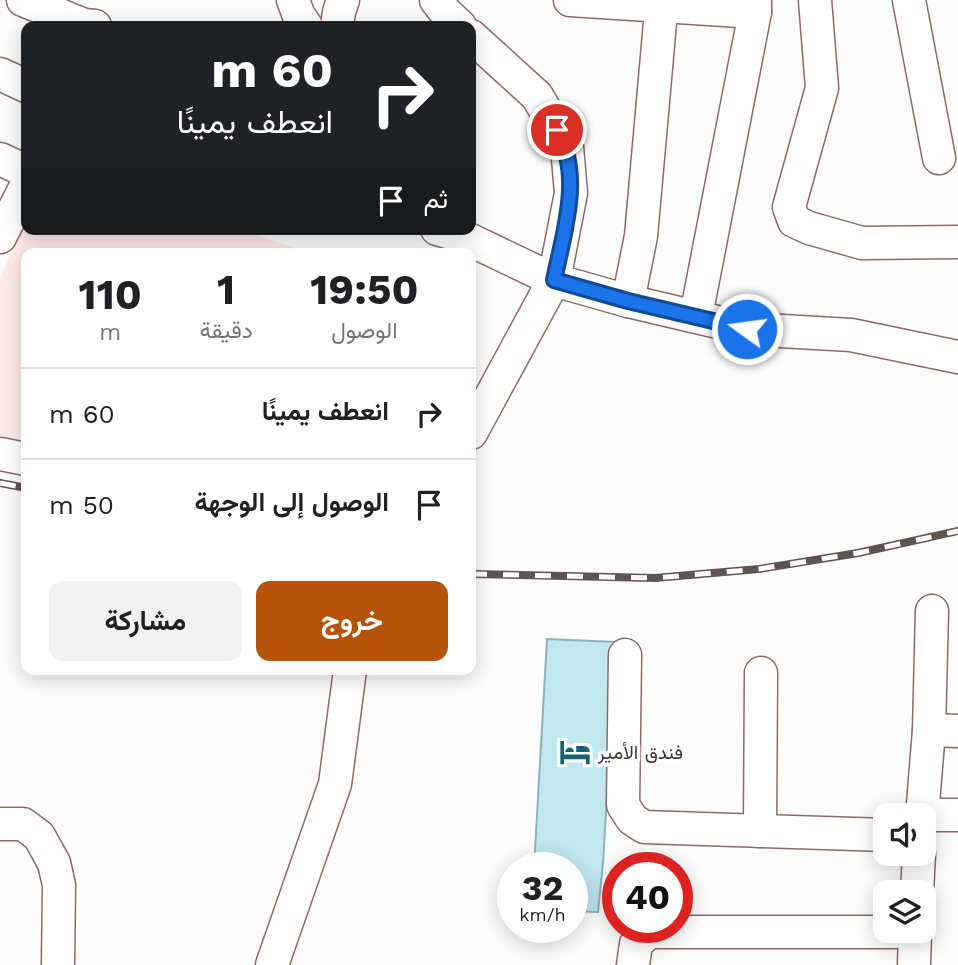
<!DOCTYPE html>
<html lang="ar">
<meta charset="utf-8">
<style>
body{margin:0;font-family:"Work Sans",Vazirmatn,sans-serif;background:#f2f2f2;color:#202124;direction:rtl;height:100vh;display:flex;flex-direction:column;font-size:26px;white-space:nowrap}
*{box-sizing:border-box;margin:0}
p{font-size:23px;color:#757577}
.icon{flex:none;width:38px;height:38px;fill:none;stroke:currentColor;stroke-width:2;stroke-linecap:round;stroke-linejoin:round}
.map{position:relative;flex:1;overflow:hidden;direction:ltr}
.side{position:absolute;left:21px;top:248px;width:455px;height:427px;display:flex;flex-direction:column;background:#fff;border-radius:14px;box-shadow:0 4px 18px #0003;direction:rtl}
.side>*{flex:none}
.hud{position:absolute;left:21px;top:21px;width:455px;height:214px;border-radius:14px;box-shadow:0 4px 18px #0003;direction:rtl;background:#202124;color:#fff;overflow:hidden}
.controls{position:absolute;left:873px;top:803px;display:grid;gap:14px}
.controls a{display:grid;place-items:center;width:63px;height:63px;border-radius:14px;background:#fff;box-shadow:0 4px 18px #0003;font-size:35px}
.speed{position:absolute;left:497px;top:852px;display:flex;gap:14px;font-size:35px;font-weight:700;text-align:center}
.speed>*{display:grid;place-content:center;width:91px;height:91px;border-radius:50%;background:#fff;box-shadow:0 4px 18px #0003;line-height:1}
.speed small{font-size:18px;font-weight:400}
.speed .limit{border:10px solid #d22;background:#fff;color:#111}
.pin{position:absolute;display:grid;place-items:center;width:60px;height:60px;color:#fff;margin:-30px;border:4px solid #fff;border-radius:50%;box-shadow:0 2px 7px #0007}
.me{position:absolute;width:77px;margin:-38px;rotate:284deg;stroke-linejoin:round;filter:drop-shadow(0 0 5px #0008)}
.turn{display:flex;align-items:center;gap:24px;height:147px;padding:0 28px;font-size:32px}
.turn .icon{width:91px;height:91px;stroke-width:2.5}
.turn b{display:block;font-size:49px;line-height:60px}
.then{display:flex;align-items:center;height:66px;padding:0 28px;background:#0003;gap:14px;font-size:26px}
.eta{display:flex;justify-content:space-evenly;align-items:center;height:119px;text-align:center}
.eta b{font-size:42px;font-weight:700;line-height:49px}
.cta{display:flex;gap:14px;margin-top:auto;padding:14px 28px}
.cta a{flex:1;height:80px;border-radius:14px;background:#b45309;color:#fff;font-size:28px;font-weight:700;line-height:80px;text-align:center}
.cta a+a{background:#f2f2f2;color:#202124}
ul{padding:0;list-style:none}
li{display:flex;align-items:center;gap:21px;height:91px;padding:0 28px;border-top:2px solid #e0e0e0}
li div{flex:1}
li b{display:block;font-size:26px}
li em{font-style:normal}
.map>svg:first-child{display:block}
</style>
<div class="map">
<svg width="958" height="965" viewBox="0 0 958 965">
<rect width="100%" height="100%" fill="#fcfcfc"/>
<!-- built -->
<polygon fill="#feebe8" points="26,217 26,229 246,229 246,231 312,254 26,254 26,448 0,443 0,279"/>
<!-- building -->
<polygon fill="#c1e8ef" stroke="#8eb4ba" stroke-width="2" points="547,639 616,642 603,863 598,912 572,911 572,868 534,868"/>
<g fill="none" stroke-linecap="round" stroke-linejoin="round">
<defs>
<g id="minor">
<polyline points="23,0 84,25 95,26"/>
<polyline points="293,0 299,16 306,26"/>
<polyline points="436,0 446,13 460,26"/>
<polyline points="570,0 755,12 755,0"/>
<polyline points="815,0 822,88 789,207 794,221 809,228 862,243 958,242"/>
<polyline points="909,0 939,158"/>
<polyline points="337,26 339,12 343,0"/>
<polyline points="471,36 537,96 567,147 571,193 554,280 471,433"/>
<polyline points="0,74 26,86"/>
<polyline points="0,159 26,171"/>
<polyline points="437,229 464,237 554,280 628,301 747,329 851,335 958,357"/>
<polyline points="0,237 26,186"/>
<polyline points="628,301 641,236 662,0"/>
<polyline points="696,316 755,12"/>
<polyline points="0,454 26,459"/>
<polyline points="625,655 623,805 632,819 644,827 886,835"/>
<polyline points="929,730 958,731"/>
<polyline points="922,815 958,815"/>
<polyline points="922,816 929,730 932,611"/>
<polyline points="0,824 23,824 39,836 54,863 59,885 58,965"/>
<polyline points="760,831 761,673"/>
<polyline points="917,892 919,854"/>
<polyline points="272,965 335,784 350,670"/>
<polyline points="633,965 636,944 649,932 915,932"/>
<polyline points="914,965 915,931"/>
</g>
</defs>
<!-- minor casing -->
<use href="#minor" stroke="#8b6b67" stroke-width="35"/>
<!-- minor -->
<use href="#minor" stroke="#fff" stroke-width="32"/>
<defs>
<g id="rail">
<polyline points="0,483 26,488"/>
<polyline points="471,574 655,578 759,569 858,553 958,531"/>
</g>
</defs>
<!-- rail casing -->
<use href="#rail" stroke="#605452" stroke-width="8"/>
<!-- rail -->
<use href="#rail" stroke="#fff" stroke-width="5" stroke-dasharray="16" stroke-linecap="butt"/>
</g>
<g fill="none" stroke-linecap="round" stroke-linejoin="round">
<defs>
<path id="route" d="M557,130C583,176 564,231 554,280L628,301L747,329"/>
</defs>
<!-- route casing -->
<use href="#route" stroke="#114b97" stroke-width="18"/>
<!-- route -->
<use href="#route" stroke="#1a73e8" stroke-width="12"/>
</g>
<!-- icons -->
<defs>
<symbol id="hotel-bare" viewBox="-9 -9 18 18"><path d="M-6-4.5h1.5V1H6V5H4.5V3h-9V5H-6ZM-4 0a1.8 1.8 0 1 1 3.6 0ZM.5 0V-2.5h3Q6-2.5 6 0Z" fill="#16626d" stroke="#fff" stroke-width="2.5" paint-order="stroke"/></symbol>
</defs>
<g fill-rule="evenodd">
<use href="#hotel-bare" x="553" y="730" width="44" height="44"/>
</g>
<g text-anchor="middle" stroke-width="7" stroke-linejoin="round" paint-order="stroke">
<!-- poi labels -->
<g font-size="19" fill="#423432" stroke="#fff" text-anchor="start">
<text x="598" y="759">فندق الأمير</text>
</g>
</g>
</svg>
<div class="controls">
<a><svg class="icon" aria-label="sound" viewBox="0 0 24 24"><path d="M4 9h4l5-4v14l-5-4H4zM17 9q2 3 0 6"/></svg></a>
<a><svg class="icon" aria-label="layers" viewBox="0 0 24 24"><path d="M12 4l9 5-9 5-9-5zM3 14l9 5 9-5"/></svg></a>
</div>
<div class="speed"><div>32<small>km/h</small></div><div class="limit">40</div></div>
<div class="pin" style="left:557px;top:130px;background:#d93025"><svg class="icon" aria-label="arrive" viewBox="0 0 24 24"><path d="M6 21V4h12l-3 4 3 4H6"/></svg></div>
<svg class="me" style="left:747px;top:329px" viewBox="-20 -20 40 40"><circle r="17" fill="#1a73e8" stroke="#fff" stroke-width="3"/><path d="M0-11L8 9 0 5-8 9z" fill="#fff"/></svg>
<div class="hud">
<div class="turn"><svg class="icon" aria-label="right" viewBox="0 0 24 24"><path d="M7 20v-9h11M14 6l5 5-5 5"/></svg><div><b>60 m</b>انعطف يمينًا</div></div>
<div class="then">ثم<svg class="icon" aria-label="arrive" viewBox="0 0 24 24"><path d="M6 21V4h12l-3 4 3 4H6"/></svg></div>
</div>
<section class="side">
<div class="eta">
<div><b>19:50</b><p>الوصول</p></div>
<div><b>1</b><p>دقيقة</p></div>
<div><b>110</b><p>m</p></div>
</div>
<ul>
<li><svg class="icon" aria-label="right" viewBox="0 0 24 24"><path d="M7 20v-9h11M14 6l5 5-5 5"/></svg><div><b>انعطف يمينًا</b></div><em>60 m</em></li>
<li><svg class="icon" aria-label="arrive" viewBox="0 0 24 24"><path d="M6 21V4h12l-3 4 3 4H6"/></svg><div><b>الوصول إلى الوجهة</b></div><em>50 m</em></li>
</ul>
<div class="cta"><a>خروج</a><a>مشاركة</a></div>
</section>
</div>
